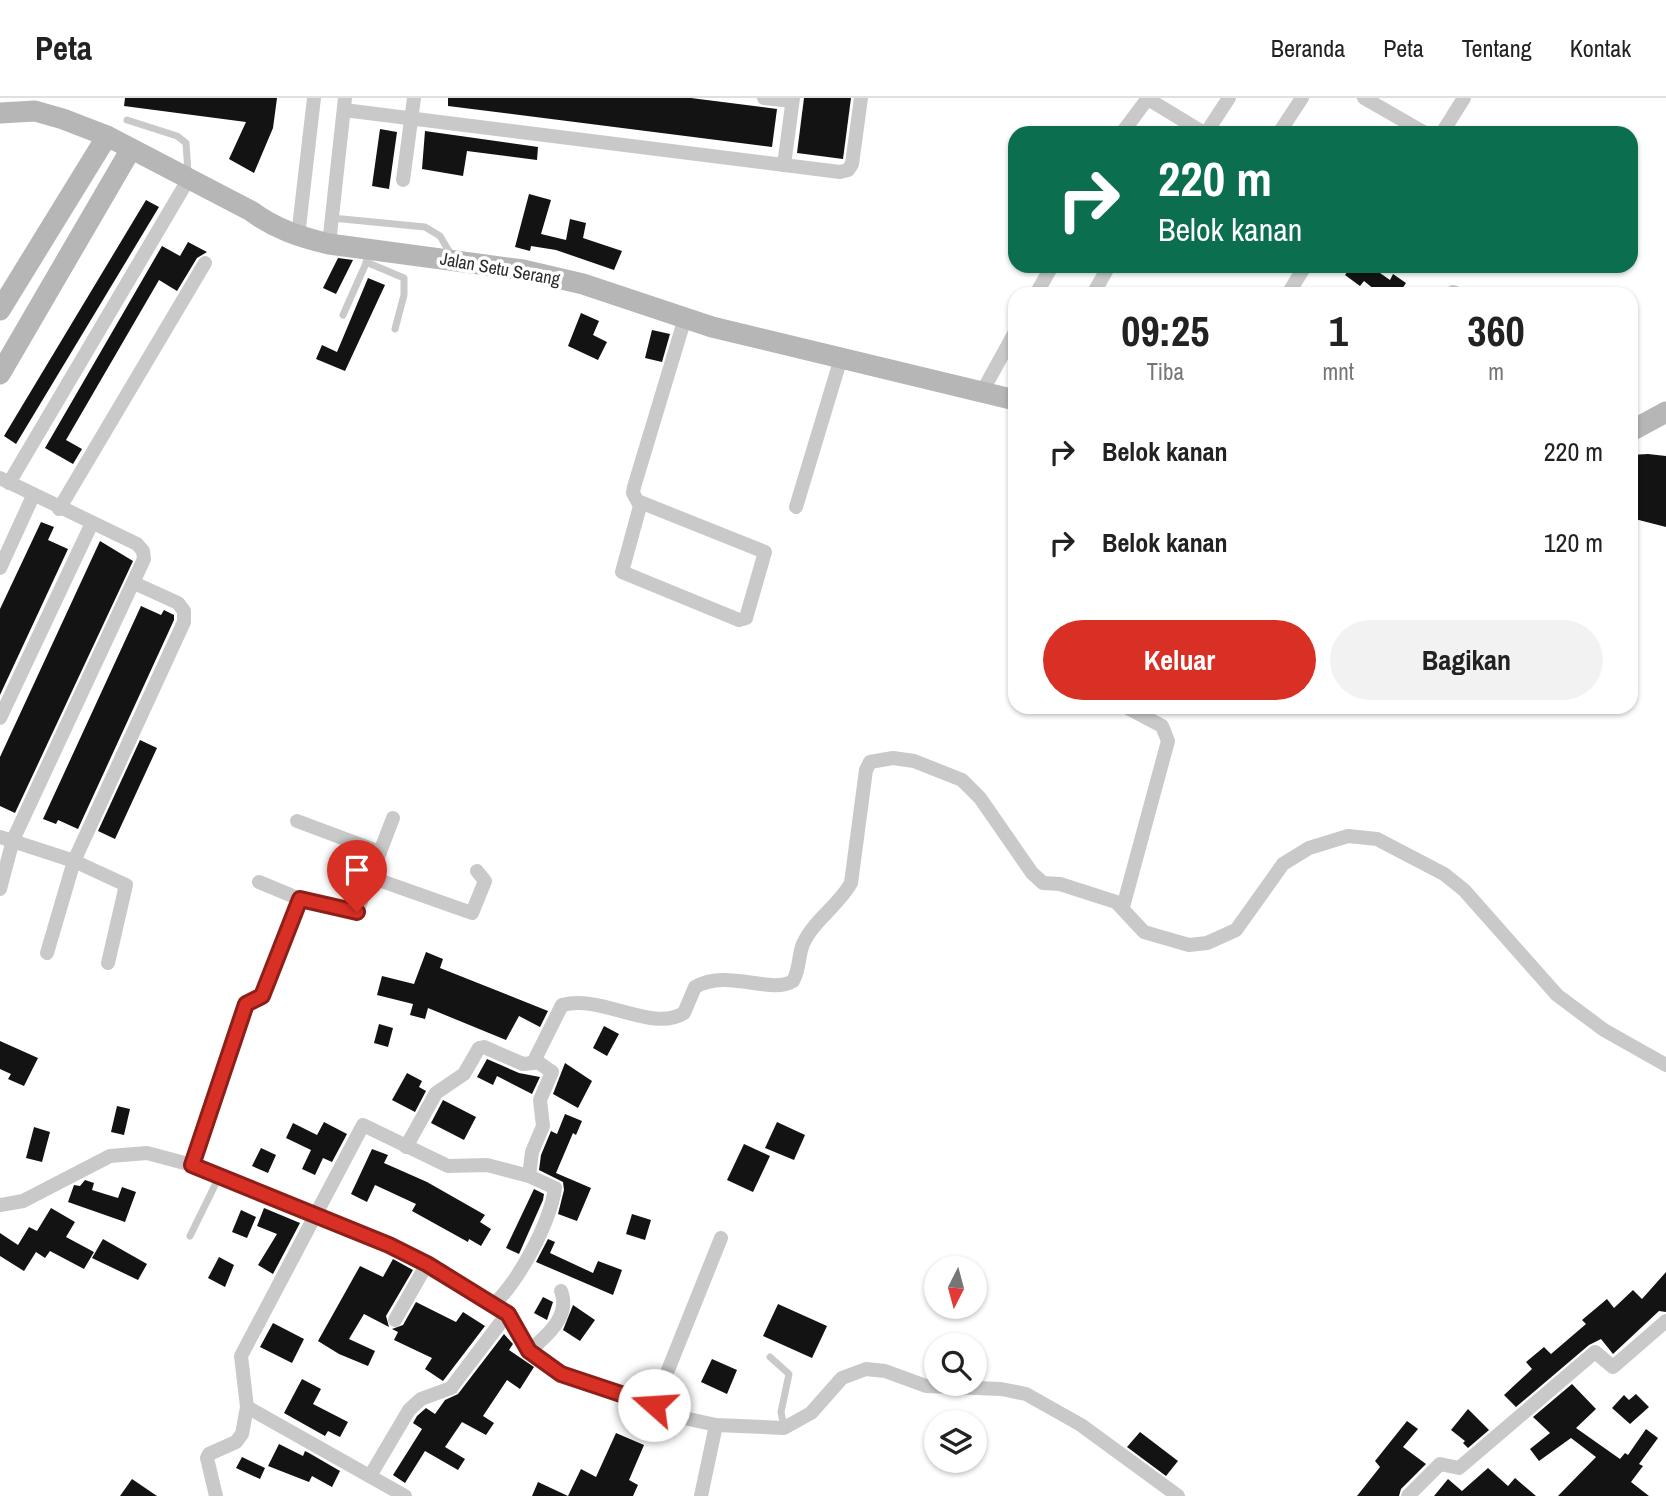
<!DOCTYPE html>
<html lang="id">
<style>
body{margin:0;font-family:"Archivo Narrow",sans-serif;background:#f2f2f2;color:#222;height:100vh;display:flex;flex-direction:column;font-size:26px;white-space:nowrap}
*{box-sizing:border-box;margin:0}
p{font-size:23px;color:#767676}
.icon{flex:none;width:38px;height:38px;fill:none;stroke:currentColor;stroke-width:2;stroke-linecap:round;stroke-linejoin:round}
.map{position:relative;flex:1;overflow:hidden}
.details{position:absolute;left:1008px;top:189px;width:630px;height:427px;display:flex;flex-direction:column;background:#fff;border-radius:21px;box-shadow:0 2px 5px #0004}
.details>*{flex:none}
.hud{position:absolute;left:1008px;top:28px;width:630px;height:147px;border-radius:21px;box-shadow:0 2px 5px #0004;background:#0b6e4f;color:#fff;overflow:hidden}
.needle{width:46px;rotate:186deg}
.controls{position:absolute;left:924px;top:1158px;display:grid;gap:14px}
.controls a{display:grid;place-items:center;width:63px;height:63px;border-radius:50%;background:#fff;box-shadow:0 2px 5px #0004;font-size:35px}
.pin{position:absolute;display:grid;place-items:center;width:60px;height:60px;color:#fff;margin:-72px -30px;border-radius:50% 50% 50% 0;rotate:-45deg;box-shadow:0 0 7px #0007}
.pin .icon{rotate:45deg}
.me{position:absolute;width:77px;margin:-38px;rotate:289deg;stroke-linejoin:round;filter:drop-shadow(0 0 5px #0008)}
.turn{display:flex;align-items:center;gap:24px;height:147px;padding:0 35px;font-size:32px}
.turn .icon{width:91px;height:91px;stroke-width:2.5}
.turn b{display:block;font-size:49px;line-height:60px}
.eta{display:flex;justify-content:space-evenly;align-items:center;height:119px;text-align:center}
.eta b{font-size:42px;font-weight:700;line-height:49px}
.button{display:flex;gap:14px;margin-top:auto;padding:14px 35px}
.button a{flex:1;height:80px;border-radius:42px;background:#d93025;color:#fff;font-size:28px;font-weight:700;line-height:80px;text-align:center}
.button a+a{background:#f2f2f2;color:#222}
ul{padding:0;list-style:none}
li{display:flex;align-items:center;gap:21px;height:91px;padding:0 35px}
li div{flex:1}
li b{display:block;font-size:26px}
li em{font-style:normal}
header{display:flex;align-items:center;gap:42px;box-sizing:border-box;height:98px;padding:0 35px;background:#fff;border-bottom:2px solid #e0e0e0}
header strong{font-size:33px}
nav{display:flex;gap:38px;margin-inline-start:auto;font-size:24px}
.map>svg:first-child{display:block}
</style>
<header>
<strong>Peta</strong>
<nav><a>Beranda</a><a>Peta</a><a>Tentang</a><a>Kontak</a></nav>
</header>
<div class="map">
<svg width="1666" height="1398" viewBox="0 0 1666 1398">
<rect width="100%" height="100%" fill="#fff"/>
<!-- building -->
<g fill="#131313">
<polygon points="125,0 277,0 273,30 254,75 229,61 246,24 124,8"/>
<polygon points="448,0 691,0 777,11 772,49 448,8"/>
<polygon points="804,0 851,0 843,61 797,55"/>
<polygon points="380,31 397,34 389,91 372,88"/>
<polygon points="425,33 538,49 537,62 467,53 463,78 422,71"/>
<polygon points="529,96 551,102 541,136 566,142 570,121 586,125 583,140 622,153 614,172 556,152 531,148 530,153 515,149"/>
<polygon points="146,102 159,109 16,346 4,338"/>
<polygon points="188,144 207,154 197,160 177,193 159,182 66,342 82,351 73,366 45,350 162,148 180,158"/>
<polygon points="338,160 353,162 336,196 323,190"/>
<polygon points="1352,168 1370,168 1390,182 1393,176 1406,185 1402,191 1408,196 1380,196 1364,183 1360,188 1345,177"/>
<polygon points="368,180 385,187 345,273 316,261 322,247 337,254"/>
<polygon points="581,215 599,223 593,237 607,244 598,262 568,248"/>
<polygon points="652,232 670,236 662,264 645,260"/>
<polygon points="1648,356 1666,358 1666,429 1631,420 1631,357"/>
<polygon points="41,424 54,429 48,442 68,451 0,597 0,511"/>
<polygon points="100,443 133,463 15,715 0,708 0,659"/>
<polygon points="141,508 161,517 164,512 174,517 174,522 78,731 58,722 56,726 43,721"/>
<polygon points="140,642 157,650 115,741 98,733"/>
<polygon points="426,854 443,861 440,870 548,913 540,929 519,918 506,942 428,910 425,921 410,917 413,906 377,897 382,878 414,886"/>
<polygon points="379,926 393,930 388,949 374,945"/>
<polygon points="604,928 619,936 607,958 593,950"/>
<polygon points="0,943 38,960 24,988 8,981 11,976 0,971"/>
<polygon points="487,961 519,975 540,979 532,996 497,978 493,987 477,979"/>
<polygon points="565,965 592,983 578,1010 553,996"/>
<polygon points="407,975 422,983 419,989 426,993 415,1014 392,1002"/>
<polygon points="443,1002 476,1019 464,1042 431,1025"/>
<polygon points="117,1008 130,1011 124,1037 111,1034"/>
<polygon points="565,1016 582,1023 576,1037 573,1035 556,1075 591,1090 577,1123 558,1116 564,1092 563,1084 539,1072 541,1057 551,1033 557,1036"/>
<polygon points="324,1024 347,1036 332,1064 323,1060 315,1077 302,1071 311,1052 286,1040 293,1025 317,1037"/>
<polygon points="777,1024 805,1037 794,1062 765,1050"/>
<polygon points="34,1029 50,1034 42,1064 26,1060"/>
<polygon points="744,1046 770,1058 753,1094 727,1082"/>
<polygon points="261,1050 276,1057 268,1075 252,1068"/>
<polygon points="372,1051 388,1057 384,1065 427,1084 485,1117 480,1124 491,1131 481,1148 469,1141 468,1144 412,1113 416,1106 375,1087 367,1104 351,1096"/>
<polygon points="85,1082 94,1085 92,1092 118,1100 122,1089 136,1094 125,1124 68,1104 74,1087 80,1088"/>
<polygon points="534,1091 544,1096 543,1102 519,1156 506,1150"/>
<polygon points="51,1110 75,1124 66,1139 94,1154 84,1171 50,1153 45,1160 36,1154 24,1173 0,1158 0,1135 18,1147 29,1129 37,1133"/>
<polygon points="264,1110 300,1125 273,1176 258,1167 277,1136 257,1128"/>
<polygon points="241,1112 256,1119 247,1140 232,1134"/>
<polygon points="632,1116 651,1122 645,1142 626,1136"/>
<polygon points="103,1141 147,1166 138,1182 92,1160"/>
<polygon points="548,1141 555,1144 550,1155 593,1175 598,1163 622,1172 613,1197 536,1164"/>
<polygon points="219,1159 234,1167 225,1189 208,1180"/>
<polygon points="393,1161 413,1172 386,1218 389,1229 364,1216 349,1241 375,1253 368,1268 339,1256 318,1243 360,1168 383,1179"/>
<polygon points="1666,1174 1666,1214 1659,1213 1613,1256 1601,1241 1589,1247 1516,1309 1504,1297 1532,1271 1526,1264 1544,1249 1551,1256 1586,1226 1582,1222 1607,1201 1614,1210 1633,1192 1642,1201"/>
<polygon points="543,1199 553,1204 547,1222 534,1215"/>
<polygon points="416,1204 456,1224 463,1214 485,1228 443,1283 425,1271 432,1260 394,1242 398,1234 392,1231 403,1227"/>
<polygon points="778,1206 827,1228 812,1260 763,1238"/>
<polygon points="573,1207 595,1222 580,1243 563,1232"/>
<polygon points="273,1225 304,1241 292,1265 260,1249"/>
<polygon points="504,1236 513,1246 509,1252 534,1269 520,1291 507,1282 483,1318 494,1325 486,1337 462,1324 445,1349 465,1361 458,1372 425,1353 405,1385 393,1377 422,1331 413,1325 417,1318 426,1310 435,1316 445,1302 458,1296"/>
<polygon points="712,1261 737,1272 727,1296 701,1284"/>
<polygon points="302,1281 321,1291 313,1306 348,1324 340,1339 328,1333 325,1338 284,1315"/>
<polygon points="1572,1286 1596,1311 1576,1330 1620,1361 1625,1355 1628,1357 1646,1331 1658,1340 1639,1366 1643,1368 1631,1384 1649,1398 1558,1398 1596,1359 1571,1340 1539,1363 1530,1351 1550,1335 1533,1319"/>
<polygon points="1636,1296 1649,1309 1630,1326 1612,1310 1624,1297 1629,1302"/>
<polygon points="1468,1311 1489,1332 1468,1350 1463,1345 1465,1343 1451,1332"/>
<polygon points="1407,1323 1418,1331 1403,1349 1426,1366 1401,1391 1399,1398 1357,1398 1380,1369 1375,1363"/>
<polygon points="1140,1334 1178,1363 1166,1378 1127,1349"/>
<polygon points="616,1335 644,1347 629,1382 638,1387 633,1398 532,1398 538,1384 568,1398 581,1371 596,1379"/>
<polygon points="279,1346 303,1358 305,1353 309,1355 340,1373 332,1389 312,1378 309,1384 268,1368"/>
<polygon points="242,1359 265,1370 260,1381 236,1370"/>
<polygon points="1488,1370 1508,1388 1515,1380 1536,1398 1434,1398 1448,1381 1462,1393"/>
<polygon points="132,1381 157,1398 120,1398"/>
</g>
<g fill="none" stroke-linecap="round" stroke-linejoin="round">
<!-- lane -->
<g stroke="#c9c9c9" stroke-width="7">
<polyline points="127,22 177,38 186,45 188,75"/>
<polyline points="332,120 425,129 440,138 453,160"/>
<polyline points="366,164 404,180 404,197 395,231"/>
<polyline points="343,217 367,163"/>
<polyline points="190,1138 219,1079"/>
<polyline points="770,1259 789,1276 781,1314 784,1329"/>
</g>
<!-- street -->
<g stroke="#c9c9c9" stroke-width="14">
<polyline points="764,0 792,3"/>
<polyline points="1364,0 1425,35"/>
<polyline points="1148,1 1204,35"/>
<polyline points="344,12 840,74 848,72 852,66 861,0"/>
<polyline points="1122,35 1148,0"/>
<polyline points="1206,35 1229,0"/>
<polyline points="1279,35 1302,0"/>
<polyline points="1442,35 1464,0"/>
<polyline points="784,67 793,0"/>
<polyline points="403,82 414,0"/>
<polyline points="298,138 314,0"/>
<polyline points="329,146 345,0"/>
<polyline points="1453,194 1458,196"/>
<polyline points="1036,196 1052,168"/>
<polyline points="1093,196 1109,168"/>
<polyline points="1288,196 1305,168"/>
<polyline points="982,294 1015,234"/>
<polyline points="0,380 137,446 143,453 144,461 13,742 0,791"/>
<polyline points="9,385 188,82"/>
<polyline points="640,404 765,454 746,520 739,522 622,474 640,408 633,395 634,389 685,220"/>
<polyline points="796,409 841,260"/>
<polyline points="59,411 205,165"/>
<polyline points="0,470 33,398"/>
<polyline points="0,620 92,425"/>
<polyline points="297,723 380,754"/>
<polyline points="0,739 74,763 126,787 108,865"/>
<polyline points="370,779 472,815 485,783 477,773"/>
<polyline points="259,784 300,801"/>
<polyline points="1123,809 1168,643 1162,628 1126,609"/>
<polyline points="47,855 74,763 184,524 184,513 178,505 134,485"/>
<path d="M406,1049L436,995L464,976L479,950L484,949L523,966L533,965L562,907C602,896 652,935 684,915L695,889C728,870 770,897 793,883C800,871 798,858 803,846C813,823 839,807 851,785L866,672L870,664L893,660L914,663L962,682L980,700L1032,775L1043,785L1060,786L1116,804L1144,834L1189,847L1207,845L1236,832L1283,766L1309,750L1348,738L1377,741L1444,776L1464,792L1557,897L1604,932L1666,967"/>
<polyline points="192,1067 246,906 262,898 300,801 357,814 393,720"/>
<polyline points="529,1078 532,1054 543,1028 540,1002 552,974 535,962"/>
<polyline points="0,1107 23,1103 110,1058 147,1055 192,1067 389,1147 507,1216 529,1253 561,1276 684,1320 716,1327 784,1330 811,1315 842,1280 866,1271 885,1273 926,1288 1001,1291 1026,1296 1081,1327 1178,1398"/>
<polyline points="395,1222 427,1166"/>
<path d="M529,1253C546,1239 571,1218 561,1193"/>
<polyline points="654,1307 721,1140"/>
<polyline points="247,1309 405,1398"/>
<polyline points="370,1378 409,1312 421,1301 451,1290 507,1216"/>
<path d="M216,1398L207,1360L209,1356L236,1344L242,1336L247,1309L241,1258L363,1027L448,1068L487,1067L529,1078L555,1090C550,1125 519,1183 493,1207"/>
<polyline points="701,1398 716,1327"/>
<polyline points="1408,1398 1440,1366 1459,1370 1595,1254 1613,1269 1666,1223"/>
</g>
<!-- secondary -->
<g stroke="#b6b6b6" stroke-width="21">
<path d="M0,15L35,13L63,21L107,38L251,113C275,131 300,139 329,146L523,172L583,186L712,229L1015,302"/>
<polyline points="0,212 107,38"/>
<polyline points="0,276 131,51"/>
<polyline points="1631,333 1666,314"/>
</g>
</g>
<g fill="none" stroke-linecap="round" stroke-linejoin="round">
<defs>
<polyline id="route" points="357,814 300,801 262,898 246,906 192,1067 389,1147 427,1166 508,1216 529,1253 561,1276 654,1307"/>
</defs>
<!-- route casing -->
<use href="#route" stroke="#8d1f18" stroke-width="18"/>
<!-- route -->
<use href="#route" stroke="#d93025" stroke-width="12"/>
</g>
<g text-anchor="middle" stroke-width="7" stroke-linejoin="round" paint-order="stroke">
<!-- street labels -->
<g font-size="18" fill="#2c2c2c" stroke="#fff">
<text transform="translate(500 171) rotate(10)" y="6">Jalan Setu Serang</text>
</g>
</g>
</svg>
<div class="controls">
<a><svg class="needle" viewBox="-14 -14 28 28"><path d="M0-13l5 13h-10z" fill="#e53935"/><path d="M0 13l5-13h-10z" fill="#767676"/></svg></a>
<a><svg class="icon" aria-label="search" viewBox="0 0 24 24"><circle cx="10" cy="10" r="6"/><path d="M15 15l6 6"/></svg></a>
<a><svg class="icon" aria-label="layers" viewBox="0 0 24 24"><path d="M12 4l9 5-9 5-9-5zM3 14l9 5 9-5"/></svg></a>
</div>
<div class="pin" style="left:357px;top:814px;background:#d93025"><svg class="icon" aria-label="arrive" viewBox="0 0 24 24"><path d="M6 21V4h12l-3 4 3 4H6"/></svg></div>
<svg class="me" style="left:654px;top:1307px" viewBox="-20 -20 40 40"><circle r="19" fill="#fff"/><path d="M0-13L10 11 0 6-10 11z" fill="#d93025"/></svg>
<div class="hud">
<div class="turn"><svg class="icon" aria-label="right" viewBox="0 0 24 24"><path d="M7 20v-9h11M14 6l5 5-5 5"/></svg><div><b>220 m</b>Belok kanan</div></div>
</div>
<section class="details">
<div class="eta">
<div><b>09:25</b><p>Tiba</p></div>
<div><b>1</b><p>mnt</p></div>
<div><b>360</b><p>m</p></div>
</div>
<ul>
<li><svg class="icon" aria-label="right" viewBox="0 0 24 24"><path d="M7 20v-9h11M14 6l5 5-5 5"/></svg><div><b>Belok kanan</b></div><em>220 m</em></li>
<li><svg class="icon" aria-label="right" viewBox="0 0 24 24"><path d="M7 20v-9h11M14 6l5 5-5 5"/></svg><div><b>Belok kanan</b></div><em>120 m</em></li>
</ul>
<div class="button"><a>Keluar</a><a>Bagikan</a></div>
</section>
</div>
